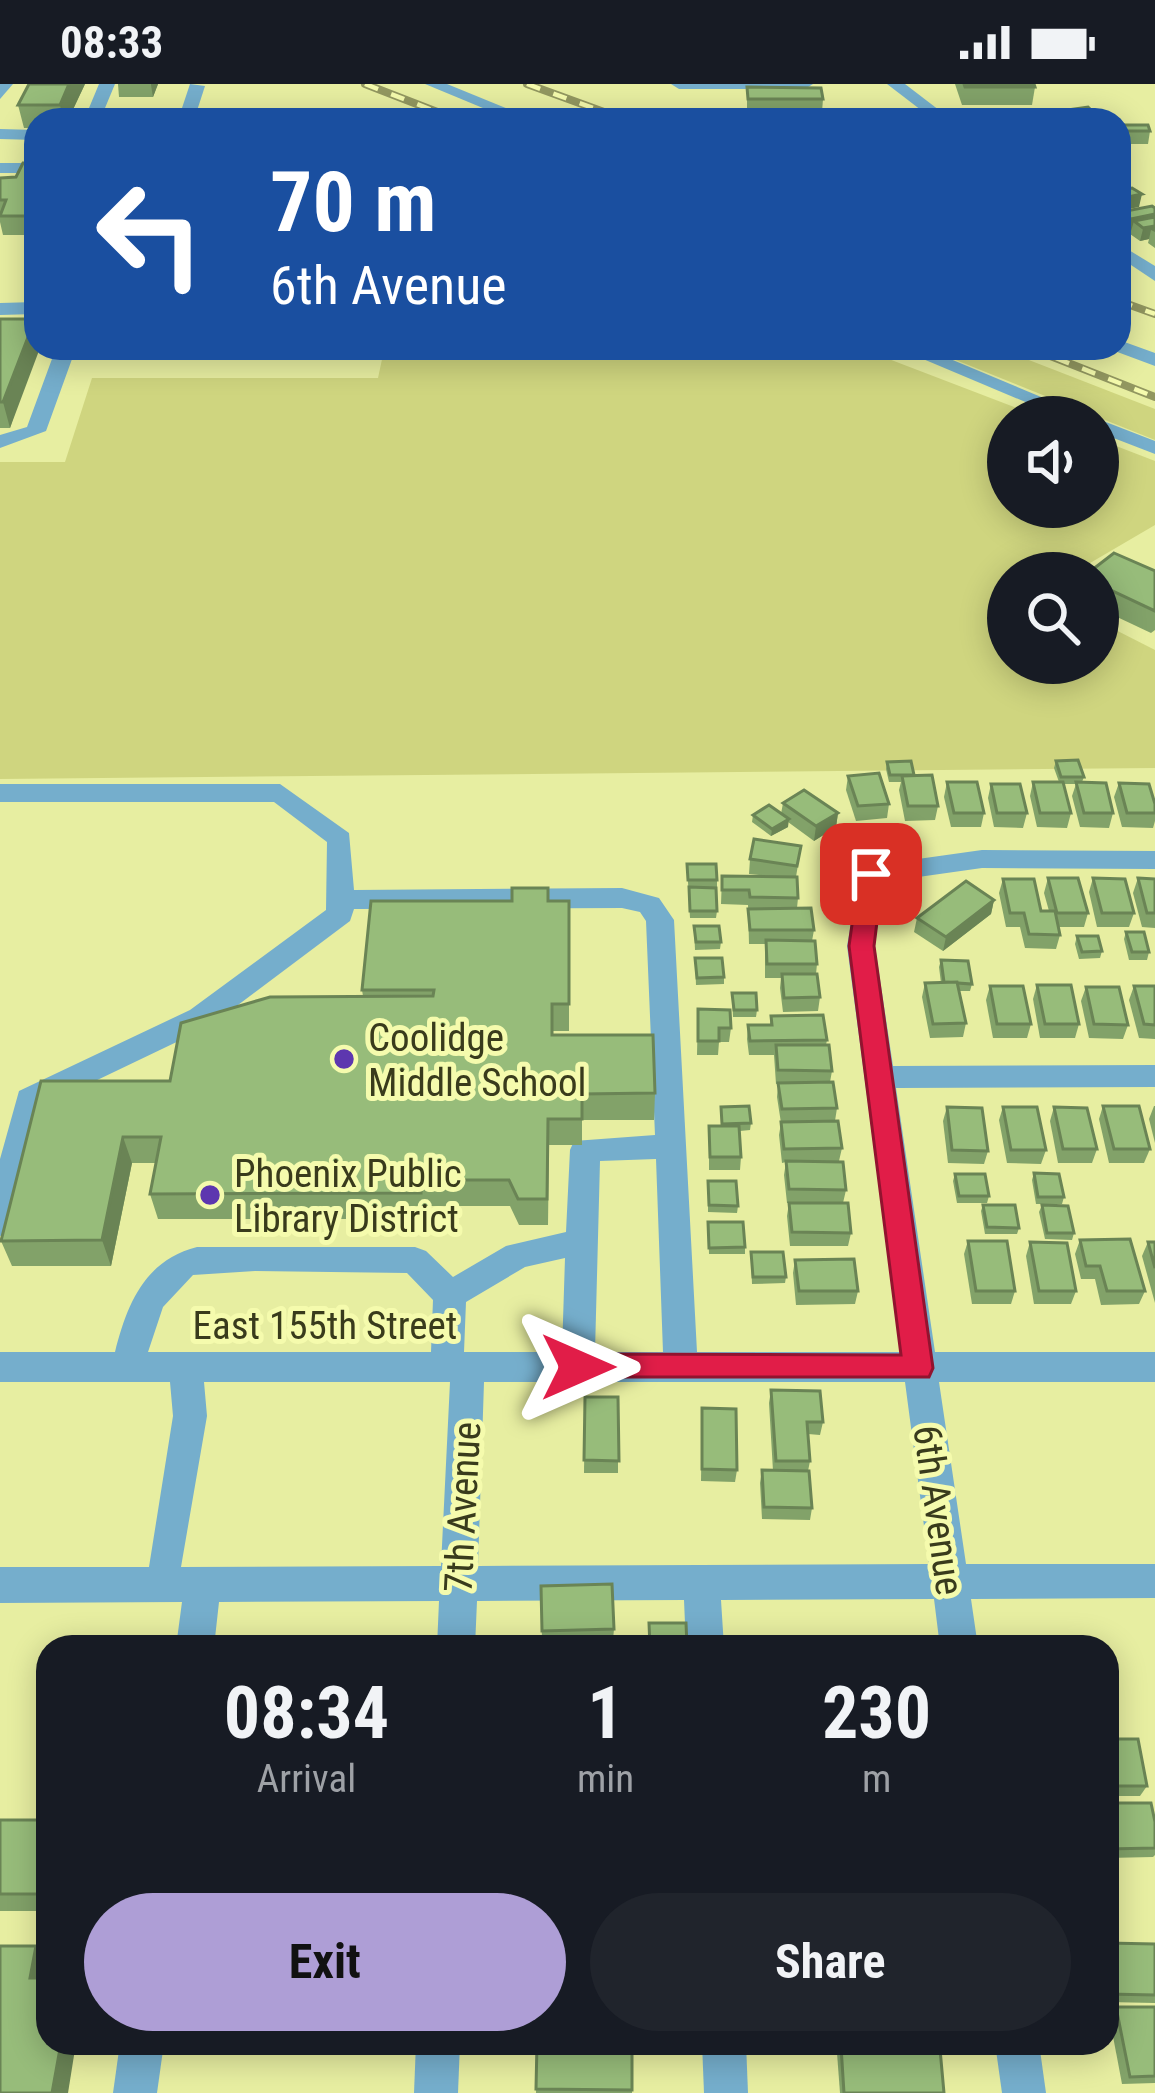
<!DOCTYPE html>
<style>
body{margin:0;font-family:"Roboto Condensed",sans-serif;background:#20242c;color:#f1f3f6;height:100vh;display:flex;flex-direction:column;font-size:45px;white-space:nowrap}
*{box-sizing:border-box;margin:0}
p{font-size:39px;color:#9ea1a6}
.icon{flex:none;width:66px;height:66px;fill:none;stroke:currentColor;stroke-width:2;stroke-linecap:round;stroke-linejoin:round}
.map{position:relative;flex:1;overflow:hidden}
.details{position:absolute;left:36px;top:1551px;width:1083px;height:420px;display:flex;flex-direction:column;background:#171b24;border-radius:36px;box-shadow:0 6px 30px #0003}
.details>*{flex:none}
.top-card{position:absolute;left:24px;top:24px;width:1107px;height:252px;border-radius:36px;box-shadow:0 6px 30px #0003;background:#1a4fa0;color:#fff;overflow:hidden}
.tools{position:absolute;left:987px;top:312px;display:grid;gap:24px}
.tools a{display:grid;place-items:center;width:132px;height:132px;border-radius:50%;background:#171b24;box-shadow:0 6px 30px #0003;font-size:60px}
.pin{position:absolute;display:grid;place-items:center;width:102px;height:102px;color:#fff;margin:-51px;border-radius:24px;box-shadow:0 6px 18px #0006}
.me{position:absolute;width:132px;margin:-66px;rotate:90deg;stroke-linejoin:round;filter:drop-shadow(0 0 9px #0008)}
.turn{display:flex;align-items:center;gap:42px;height:252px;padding:0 48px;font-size:54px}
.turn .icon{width:156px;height:156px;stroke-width:2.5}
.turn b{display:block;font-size:84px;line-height:102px}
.eta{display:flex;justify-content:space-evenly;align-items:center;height:204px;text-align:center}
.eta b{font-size:72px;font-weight:700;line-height:84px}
.primary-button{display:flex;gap:24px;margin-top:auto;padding:24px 48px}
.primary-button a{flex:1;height:138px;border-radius:72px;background:#ae9ed6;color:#111;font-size:48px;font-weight:700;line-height:138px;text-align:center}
.primary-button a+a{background:#20242c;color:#f1f3f6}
.status{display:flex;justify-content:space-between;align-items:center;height:84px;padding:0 60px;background:#171b24;direction:ltr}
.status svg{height:33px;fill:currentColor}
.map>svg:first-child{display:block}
</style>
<div class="status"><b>08:33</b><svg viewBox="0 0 49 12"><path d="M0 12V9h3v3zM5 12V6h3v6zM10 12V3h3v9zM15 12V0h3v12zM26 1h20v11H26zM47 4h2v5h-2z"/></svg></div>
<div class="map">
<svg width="1155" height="2009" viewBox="0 0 1155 2009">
<rect width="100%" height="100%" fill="#e7eea1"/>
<!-- green -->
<g fill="#cfd57f">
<polygon points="860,264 1040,333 1008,333 1008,423 1098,423 1098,355 1155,377 1155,441 1073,489 1008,489 1008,579 1098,579 1098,537 1155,566 1155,684 0,695 0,378 65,378 92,294 378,294 384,266"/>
<polygon points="926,264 998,264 1155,325 1155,356"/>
</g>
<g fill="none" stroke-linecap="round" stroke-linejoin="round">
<!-- minor -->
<g fill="#75aecc" fill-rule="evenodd">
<polygon points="0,0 13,0 0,15"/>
<polygon points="99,0 115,0 100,36 84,36"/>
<polygon points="190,0 205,2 194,36 178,36"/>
<polygon points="425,0 447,0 535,36 512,36"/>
<polygon points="671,0 813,0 805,5 679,5"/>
<polygon points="887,0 905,0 952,36 934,36"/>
<polygon points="0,45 36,46 36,56 0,55"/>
<rect x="0" y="79" width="36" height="10"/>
<polygon points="1155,123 1155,133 1119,140 1119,130"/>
<polygon points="1119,160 1155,182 1155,197 1119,173"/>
<polygon points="36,218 36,230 0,231 0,219"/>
<polygon points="1119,256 1155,269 1155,282 1112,266 1119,264"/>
<polygon points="56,264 76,264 46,347 0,364 0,351 27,343"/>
<polygon points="897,264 924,264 1089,333 1061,333"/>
<polygon points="1098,335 1155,357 1155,370 1098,348"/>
<path d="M0,700H280L349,749L354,806L622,804L659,814L674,836L697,1268H901L847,862L861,783L982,766L1155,767V785L982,784L883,798L875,862L893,982L1155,981V1003L896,1004L935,1268H1155V1298H939L966,1480H1155V1514L971,1515L978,1563H940L934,1515L721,1516L724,1563H686L684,1516L477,1517L475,1563H437L439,1517L219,1518L214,1563H176L182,1518L0,1519V1483H149L173,1332L170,1298H0V1268H115C127,1220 145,1176 197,1163H415L426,1167L453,1193L506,1162L566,1148L570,1066L574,1057L655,1051L646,837L640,828L622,824L354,825L350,837L210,942L43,1022L16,1139L11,1148L0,1152V1075L19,1007L190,926L326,826L327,758L274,718H0ZM656,1075L663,1268H595L600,1077ZM565,1174L562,1268H464L466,1218L525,1183ZM255,1187L407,1189L433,1216L431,1268H148L163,1223L193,1191ZM204,1298H450L441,1482L181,1483L207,1332ZM484,1298H905L929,1480L478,1482Z"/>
<polygon points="120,1959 164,1959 157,2009 113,2009"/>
<polygon points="416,1959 460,1959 458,2009 414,2009"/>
<polygon points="702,1959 746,1959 748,2009 704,2009"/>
<polygon points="995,1959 1039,1959 1046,2009 1002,2009"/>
</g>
<defs>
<g id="rail">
<polyline points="365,0 458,36"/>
<polyline points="527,0 626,36"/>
<polyline points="1119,217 1155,230"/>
<polyline points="1030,264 1155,313"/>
</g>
</defs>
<!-- rail casing -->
<use href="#rail" stroke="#929760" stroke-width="8"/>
<!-- rail -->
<use href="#rail" stroke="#f5fbad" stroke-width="4.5" stroke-dasharray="14" stroke-linecap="butt"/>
</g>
<!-- wall -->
<g fill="#82a269">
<polygon points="85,0 68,36 36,36 36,44 24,44 18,21"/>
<polygon points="118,0 158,0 153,13 119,13"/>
<polygon points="955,0 1034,0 1035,3 1032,21 962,21"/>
<polygon points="747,3 823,15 822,28 747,27"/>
<polygon points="1119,41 1150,47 1148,60 1124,60 1122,81 1119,81"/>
<polygon points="36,79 36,151 3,151 0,138 0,94 16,93"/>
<polygon points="1155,124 1155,164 1148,159 1149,155 1140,157 1130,150 1131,147 1128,148 1119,141 1121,128"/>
<polygon points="0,235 35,235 36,238 36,264 10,344 0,344"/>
<polygon points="1155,487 1155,546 1151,549 1098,524 1098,489"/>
<polygon points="1056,677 1084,693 1082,698 1113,729 1109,744 1080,743 1072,712 1076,700 1064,700 1071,729 1067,744 1037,743 1030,712 1033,698 1059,698 1054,684"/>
<polygon points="887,678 914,692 938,722 935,736 905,737 899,706 901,698 889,698 886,685"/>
<polygon points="848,692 889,720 887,734 856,737 846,706"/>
<polygon points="947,698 984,729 981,743 951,743 944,713"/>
<polygon points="1119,699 1155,720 1155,737 1153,744 1122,743 1114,713"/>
<polygon points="991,700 1027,729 1023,744 994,743 988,714"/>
<polygon points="783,719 838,729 836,743 814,757 788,738 788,743 771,752 752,738 753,731 781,730"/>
<polygon points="801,762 796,793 798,814 797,824 814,846 812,857 817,880 816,890 820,913 818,927 783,928 780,904 781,894 765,894 765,860 749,860 748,821 721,820 722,792 769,792 749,790 750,775"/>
<polygon points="687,780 717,796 717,804 702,804 717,827 716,834 690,834"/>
<polygon points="1048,794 1088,829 1084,843 1058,843 1060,851 1056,865 1025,864 1020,843 1006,843 999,809 1003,795 1041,827 1049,827 1044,809"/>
<polygon points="1093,794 1134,829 1129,843 1097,843 1089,808"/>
<polygon points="1138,794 1155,795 1155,844 1142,843 1133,809"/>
<polygon points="994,816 991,830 943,867 914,848 917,834"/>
<polygon points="549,817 569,817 569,947 552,947 552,951 655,1009 654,1036 582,1036 582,1061 549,1061 548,1141 519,1141 510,1122 424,1122 424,1135 158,1135 150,1110 156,1079 132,1079 111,1182 12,1182 1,1157 170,997 363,912 362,906"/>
<polygon points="694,842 721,858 720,865 695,866"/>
<polygon points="1126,848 1149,868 1147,876 1129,876 1124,855"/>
<polygon points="1077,852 1102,867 1100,874 1079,875 1075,860"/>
<polygon points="695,874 724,893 724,900 696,901"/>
<polygon points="941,876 972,900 970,907 959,907 966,939 963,953 930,954 922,913 925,899 941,899 939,883"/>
<polygon points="1037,901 1079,940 1075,954 1040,954 1033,915"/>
<polygon points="990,902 1031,940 1027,954 993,954 986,916"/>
<polygon points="1134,902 1155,902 1155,955 1139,954 1129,916"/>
<polygon points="1086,903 1128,941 1123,955 1089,954 1081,917"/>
<polygon points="732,909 757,926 756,933 733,933"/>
<polygon points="698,925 731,944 729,958 719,958 718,971 697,971"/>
<polygon points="771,932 827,956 826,961 832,987 830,998 837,1024 835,1037 842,1064 839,1077 846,1106 843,1119 851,1149 848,1162 790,1162 787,1132 789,1119 787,1119 784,1091 786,1078 782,1079 779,1051 781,1039 777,1013 778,1000 776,1000 774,971 749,971 747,955 748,941 770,941"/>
<polygon points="1103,1022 1150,1065 1144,1079 1109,1079 1099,1035"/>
<polygon points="1154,1022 1155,1022 1155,1059 1149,1035"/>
<polygon points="721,1023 751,1039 750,1046 740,1047 741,1073 740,1086 709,1086 709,1042 721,1042"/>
<polygon points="947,1023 988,1067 984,1080 948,1079 943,1037"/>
<polygon points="1003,1023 1046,1066 1041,1080 1007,1079 999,1036"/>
<polygon points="1054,1023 1097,1065 1092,1079 1058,1079 1050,1037"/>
<polygon points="1034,1089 1064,1113 1062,1120 1036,1120 1032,1096"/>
<polygon points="955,1090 989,1112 987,1119 957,1119 953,1097"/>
<polygon points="708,1097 738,1122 737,1129 708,1128"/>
<polygon points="983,1121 1019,1144 1017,1150 985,1150 981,1127"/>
<polygon points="1042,1121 1074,1149 1072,1156 1045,1155 1039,1128"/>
<polygon points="708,1138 745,1163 745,1170 709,1170"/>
<polygon points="1080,1156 1145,1207 1139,1220 1101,1221 1095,1195 1081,1195 1075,1170"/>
<polygon points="968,1157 1015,1207 1011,1220 972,1220 964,1170"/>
<polygon points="1030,1158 1076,1207 1071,1220 1034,1220 1026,1172"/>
<polygon points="1148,1158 1155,1158 1155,1219 1142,1172"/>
<polygon points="751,1168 786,1193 785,1199 752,1200"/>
<polygon points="795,1176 858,1207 855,1220 796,1221 793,1189"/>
<polygon points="771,1306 823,1338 820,1351 808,1350 810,1377 808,1387 812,1424 810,1436 762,1435 760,1399 762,1386 773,1387 769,1319"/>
<polygon points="585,1313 618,1313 618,1389 584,1389"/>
<polygon points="702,1324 737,1386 735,1398 701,1397"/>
<polygon points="541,1502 614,1545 613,1556 542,1558"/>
<polygon points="1107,1655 1147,1702 1140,1712 1107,1712"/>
<polygon points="1107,1719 1155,1738 1155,1771 1153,1773 1107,1774"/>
<rect x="0" y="1736" width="48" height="91"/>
<polygon points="1107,1859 1155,1860 1155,1919 1107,1918"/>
<polygon points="1116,1923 1155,1923 1155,1999 1122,2000 1109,1931"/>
<polygon points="537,1959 632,1959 632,2009 536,2009"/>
<polygon points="753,1959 802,1959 802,1962 799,1970 753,1970"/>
<polygon points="841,1962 944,2009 840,2009 837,1969"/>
</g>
<!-- shaded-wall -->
<g fill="#6a8455">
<polygon points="69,0 85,0 68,36 63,36 60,21"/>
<polygon points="151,0 158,0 153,13 151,1"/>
<polygon points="1126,62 1122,81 1119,81 1119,63"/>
<polygon points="1142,110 1139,123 1119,127 1119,115"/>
<polygon points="1155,130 1155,148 1151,146 1149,155 1140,157 1143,145 1134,137 1131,147 1128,148 1131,135"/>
<polygon points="35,235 36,264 40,264 10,344 3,318"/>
<polygon points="838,729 836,743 814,757 816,742"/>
<polygon points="789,735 788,743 771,752 772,745"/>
<polygon points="994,816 991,830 943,867 946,853"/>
<polygon points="123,1053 132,1079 111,1182 102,1156"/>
<polygon points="36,1862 48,1876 44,1909 30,1894"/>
<polygon points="61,1959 76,1959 68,2009 52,2009"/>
</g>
<!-- building -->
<g fill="#97bc7a" stroke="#6a8455" stroke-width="3">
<polygon points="29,0 69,0 60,21 18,21"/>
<polygon points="964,0 1034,0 1035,3 965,3"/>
<polygon points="747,3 821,4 823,15 748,15"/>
<polygon points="1088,23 1101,36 1061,36 1076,35 1067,26"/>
<polygon points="1119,41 1148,41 1150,47 1120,47"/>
<polygon points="23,79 36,79 36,98 28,115 36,115 36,132 0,132 6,116 0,116 0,94 16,93"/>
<polygon points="1132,104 1142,110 1119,115 1119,107"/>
<polygon points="1152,122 1155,124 1155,130 1131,135 1121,128"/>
<polygon points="1155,133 1155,142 1143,144 1134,137"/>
<polygon points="0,235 35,235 3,318 0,318"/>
<polygon points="1114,469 1155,487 1155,527 1098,500 1098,489 1088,489"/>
<polygon points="1078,676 1084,693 1061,693 1056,677"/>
<polygon points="911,677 914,691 890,691 887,678"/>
<polygon points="879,689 889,720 858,722 848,692"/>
<polygon points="932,691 938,722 908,722 902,692"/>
<polygon points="947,698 977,698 984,729 954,729"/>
<polygon points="1033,698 1063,698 1071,729 1040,729"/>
<polygon points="1076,698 1106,699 1113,729 1084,729"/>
<polygon points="1119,699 1149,700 1155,720 1155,729 1127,729"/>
<polygon points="991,700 1020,700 1027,729 997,729"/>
<polygon points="804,706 838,729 816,742 783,719"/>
<polygon points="769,721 789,735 772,745 753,731"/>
<polygon points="754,755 801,762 797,782 750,775"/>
<polygon points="687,780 716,780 717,796 688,796"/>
<polygon points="722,792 797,793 798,814 750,813 749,806 722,806"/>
<polygon points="1048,794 1078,794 1088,829 1057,829"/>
<polygon points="1093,794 1125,795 1134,829 1102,829"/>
<polygon points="1138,794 1155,795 1155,829 1147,829"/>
<polygon points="1003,795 1034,795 1041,827 1055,827 1060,851 1029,850 1024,829 1010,829"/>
<polygon points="966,797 994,816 946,853 917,834"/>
<polygon points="689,803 716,804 717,827 690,827"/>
<polygon points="512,804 548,804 548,817 569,817 569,920 552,920 552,951 653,951 655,1009 582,1010 582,1035 548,1035 547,1115 518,1115 509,1096 421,1096 421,1109 150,1110 161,1053 123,1053 102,1156 1,1157 41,997 170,997 181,939 270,913 433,912 434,906 362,906 371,817 512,817"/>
<polygon points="811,824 814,846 750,846 748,825"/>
<polygon points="694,842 719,842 721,858 696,858"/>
<polygon points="1126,848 1144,848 1149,868 1132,868"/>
<polygon points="1077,852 1098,852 1102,867 1082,868"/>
<polygon points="766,856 815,857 817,880 767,880"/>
<polygon points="695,874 722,874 724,893 697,894"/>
<polygon points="941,876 968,877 972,900 944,898"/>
<polygon points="782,890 817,890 820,913 784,914"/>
<polygon points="957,898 966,939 933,940 925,899"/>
<polygon points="1037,901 1071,901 1079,940 1045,940"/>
<polygon points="990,902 1023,902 1031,940 997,940"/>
<polygon points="1134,902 1155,902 1155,941 1144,940"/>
<polygon points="1086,903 1119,903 1128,941 1094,940"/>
<polygon points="732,909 756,909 757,926 734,926"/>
<polygon points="698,925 730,926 731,944 719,944 719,957 698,957"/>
<polygon points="823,931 827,956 750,957 748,941 772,941 771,932"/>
<polygon points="776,961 829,961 832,987 778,986"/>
<polygon points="833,998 837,1024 782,1025 778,999"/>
<polygon points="749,1022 751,1039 722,1040 721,1023"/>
<polygon points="1103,1022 1139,1022 1150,1065 1114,1065"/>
<polygon points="947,1023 982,1024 988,1067 952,1066"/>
<polygon points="1003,1023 1037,1023 1046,1066 1011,1066"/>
<polygon points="1054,1023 1087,1024 1097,1065 1063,1065"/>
<polygon points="838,1037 842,1064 784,1065 781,1038"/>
<polygon points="709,1042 739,1042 741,1073 710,1073"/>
<polygon points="786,1077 843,1078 846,1106 789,1105"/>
<polygon points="1034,1089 1059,1090 1064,1113 1038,1113"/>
<polygon points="955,1090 985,1090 989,1112 959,1112"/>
<polygon points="708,1097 736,1097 738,1122 709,1121"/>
<polygon points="789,1119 848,1119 851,1149 792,1148"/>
<polygon points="983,1121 1015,1121 1019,1144 987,1143"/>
<polygon points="1042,1121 1068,1122 1074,1149 1047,1149"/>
<polygon points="708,1138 743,1138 745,1163 709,1164"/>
<polygon points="1130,1155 1145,1207 1107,1207 1100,1182 1086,1182 1080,1156"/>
<polygon points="968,1157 1007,1157 1015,1207 976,1207"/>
<polygon points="1030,1158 1067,1159 1076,1207 1039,1207"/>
<polygon points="1148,1158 1155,1158 1155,1184"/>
<polygon points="751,1168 783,1168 786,1193 753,1193"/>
<polygon points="854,1175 858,1207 799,1207 795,1176"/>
<polygon points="771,1306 820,1307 823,1338 807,1338 810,1377 776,1377"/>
<polygon points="585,1313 618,1313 619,1377 584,1376"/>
<polygon points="702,1324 736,1325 737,1386 702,1385"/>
<polygon points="762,1386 809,1387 812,1424 764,1423"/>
<polygon points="612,1500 614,1545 542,1547 541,1502"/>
<polygon points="649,1539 686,1539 687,1563 650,1563"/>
<polygon points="846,1561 904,1562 904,1563 846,1563"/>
<polygon points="1107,1655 1138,1655 1147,1702 1107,1702"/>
<polygon points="1107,1719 1151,1719 1155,1738 1155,1764 1107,1765"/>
<rect x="0" y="1736" width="48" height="74"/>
<polygon points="1107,1859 1155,1860 1155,1911 1107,1910"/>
<polygon points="0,1862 36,1862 30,1894 48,1894 48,1959 61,1959 52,2009 0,2009"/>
<polygon points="1116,1923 1155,1923 1155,1992 1130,1993"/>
<polygon points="537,1959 632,1959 632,2006 536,2005"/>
<rect x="756" y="1959" width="46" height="3"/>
<polygon points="841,1962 940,1965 944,2009 844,2009"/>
</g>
<!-- route -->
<polygon fill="#e11d48" stroke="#92132f" stroke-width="3" points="871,782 883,790 874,862 933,1284 929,1293 567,1293 563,1283 567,1274 578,1270 901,1271 849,862 859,790"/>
<!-- markers -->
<g fill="#5d37af" stroke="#f5fbad" stroke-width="4.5">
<circle cx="344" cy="975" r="12"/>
<circle cx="210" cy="1111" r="12"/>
</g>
<g text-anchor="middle" stroke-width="10" stroke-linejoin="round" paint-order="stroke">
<!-- poi labels -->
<g font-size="39" fill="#393b1c" stroke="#f5fbad" text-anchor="start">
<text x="368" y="967">Coolidge<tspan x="368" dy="45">Middle School</tspan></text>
<text x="234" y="1103">Phoenix Public<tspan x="234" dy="45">Library District</tspan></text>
</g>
<!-- street labels -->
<g font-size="39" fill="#393b1c" stroke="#f5fbad">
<text x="325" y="1255">East 155th Street</text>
<text transform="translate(462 1423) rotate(-87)" y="14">7th Avenue</text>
<text transform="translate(939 1426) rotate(82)" y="14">6th Avenue</text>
</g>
</g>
</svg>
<div class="tools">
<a><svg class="icon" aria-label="sound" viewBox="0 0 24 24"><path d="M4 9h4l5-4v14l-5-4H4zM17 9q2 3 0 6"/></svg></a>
<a><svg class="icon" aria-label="search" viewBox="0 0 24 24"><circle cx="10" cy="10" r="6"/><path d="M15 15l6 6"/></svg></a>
</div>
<div class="pin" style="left:871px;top:790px;background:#d93025"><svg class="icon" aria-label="arrive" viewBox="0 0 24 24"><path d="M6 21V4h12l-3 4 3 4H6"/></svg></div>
<svg class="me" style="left:578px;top:1283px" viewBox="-20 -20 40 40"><path d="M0-17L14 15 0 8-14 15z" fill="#e11d48" stroke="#fff" stroke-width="4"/></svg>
<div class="top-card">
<div class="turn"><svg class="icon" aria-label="left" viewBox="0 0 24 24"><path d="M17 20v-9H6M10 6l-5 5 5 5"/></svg><div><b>70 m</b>6th Avenue</div></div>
</div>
<section class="details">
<div class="eta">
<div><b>08:34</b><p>Arrival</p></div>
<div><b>1</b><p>min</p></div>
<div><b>230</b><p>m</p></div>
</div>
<div class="primary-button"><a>Exit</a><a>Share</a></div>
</section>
</div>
